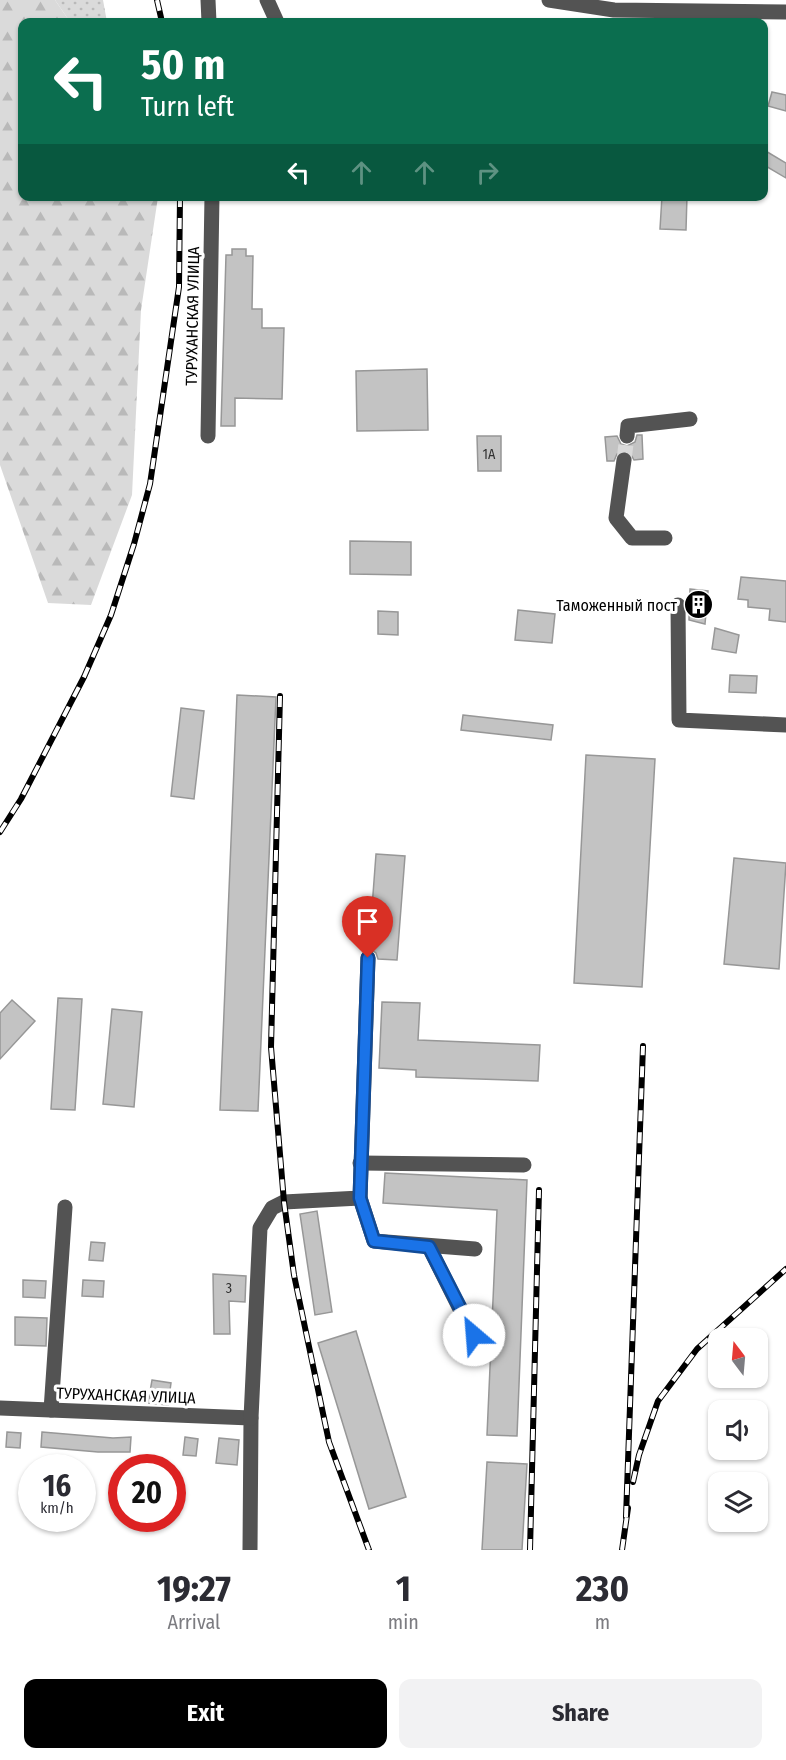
<!DOCTYPE html>
<meta charset="utf-8">
<style>
body{margin:0;font-family:"Fira Sans Condensed",sans-serif;background:#f2f2f3;color:#2b2b33;height:100vh;display:flex;flex-direction:column;font-size:22px;white-space:nowrap}
*{box-sizing:border-box;margin:0}
p{font-size:20px;color:#7c7c81}
.icon{flex:none;width:33px;height:33px;fill:none;stroke:currentColor;stroke-width:2;stroke-linecap:round;stroke-linejoin:round}
.map{position:relative;height:1550px;overflow:hidden}
.side{display:flex;flex-direction:column;background:#fff;flex:1}
.side>*{flex:none}
.guide{position:absolute;left:18px;top:18px;width:750px;height:183px;border-radius:12px;box-shadow:0 2px 4px #0004;background:#0b6e4f;color:#fff;overflow:hidden}
.needle{width:39px;rotate:344deg}
.buttons{position:absolute;left:708px;top:1328px;display:grid;gap:12px}
.buttons a{display:grid;place-items:center;width:60px;height:60px;border-radius:12px;background:#fff;box-shadow:0 2px 4px #0004;font-size:30px}
.speed{position:absolute;left:18px;top:1454px;display:flex;gap:12px;font-size:30px;font-weight:700;text-align:center}
.speed>*{display:grid;place-content:center;width:78px;height:78px;border-radius:50%;background:#fff;box-shadow:0 2px 4px #0004;line-height:1}
.speed small{font-size:15px;font-weight:400}
.speed .limit{border:9px solid #d22;background:#fff;color:#111}
.pin{position:absolute;display:grid;place-items:center;width:51px;height:51px;color:#fff;margin:-62px -26px;border-radius:50% 50% 50% 0;rotate:-45deg;box-shadow:0 0 6px #0007}
.pin .icon{rotate:45deg}
.me{position:absolute;width:66px;margin:-33px;rotate:333deg;stroke-linejoin:round;filter:drop-shadow(0 0 4px #0008)}
.turn{display:flex;align-items:center;gap:21px;height:126px;padding:0 24px;font-size:27px}
.turn .icon{width:78px;height:78px;stroke-width:2.5}
.turn b{display:block;font-size:42px;line-height:51px}
.lanes{display:flex;align-items:center;height:57px;padding:0 24px;background:#0003;justify-content:center;gap:30px;direction:ltr}
.lanes .off{opacity:.35}
.eta{display:flex;justify-content:space-evenly;align-items:center;height:102px;text-align:center}
.eta b{font-size:36px;font-weight:700;line-height:42px}
.cta{display:flex;gap:12px;margin-top:auto;padding:12px 24px}
.cta a{flex:1;height:69px;border-radius:12px;background:#000;color:#fff;font-size:24px;font-weight:700;line-height:69px;text-align:center}
.cta a+a{background:#f2f2f3;color:#2b2b33}
.map>svg:first-child{display:block}
</style>
<div class="map">
<svg width="786" height="1550" viewBox="0 0 786 1550">
<defs>
<pattern id="forest-firs" width="22" height="20" patternUnits="userSpaceOnUse" patternTransform="scale(1.5)"><rect width="22" height="20" fill="#dadada"/><path d="M5 1l3.5 6h-7zM16 11l3.5 6h-7z" fill="#b9b9b9"/></pattern>
<pattern id="garden-dots" width="8" height="8" patternUnits="userSpaceOnUse" patternTransform="scale(1.5)"><rect width="8" height="8" fill="#dadada"/><path d="M2 2h.1M6 6h.1" fill="none" stroke="#b9b9b9" stroke-width="1.8" stroke-linecap="round"/></pattern>
</defs>
<rect width="100%" height="100%" fill="#fff"/>
<!-- forest -->
<polygon fill="url(#forest-firs)" points="0,0 55,0 70,22 22,22 22,196 158,197 141,310 132,495 91,605 48,603 0,465"/>
<!-- garden -->
<polygon fill="url(#garden-dots)" points="55,0 103,0 107,22 70,22"/>
<!-- building -->
<g fill="#c3c3c3" stroke="#979797" stroke-width="1.5">
<polygon points="772,92 786,95 786,111 768,106"/>
<polygon points="764,150 786,163 786,178 764,165"/>
<polygon points="662,196 687,196 686,230 660,229"/>
<polygon points="232,249 246,249 246,256 253,256 252,309 262,309 262,328 284,328 282,399 235,398 235,426 221,426 226,255 232,255"/>
<polygon points="427,369 428,430 357,431 356,371"/>
<polygon points="637,435 642,435 643,459 634,460 630,453 625,450 617,454 614,461 607,461 605,437 617,436 621,444 627,446 635,442"/>
<polygon points="477,436 501,436 501,471 478,471"/>
<polygon points="350,541 411,542 411,575 350,574"/>
<polygon points="741,577 786,581 786,622 769,620 770,609 748,607 748,600 738,599"/>
<polygon points="690,589 708,591 705,624 689,620"/>
<polygon points="518,610 555,614 552,643 515,640"/>
<polygon points="378,611 398,612 398,635 378,634"/>
<polygon points="715,628 739,635 736,653 712,649"/>
<polygon points="730,675 757,676 756,693 729,692"/>
<polygon points="237,695 276,697 258,1111 220,1110"/>
<polygon points="181,708 204,711 194,799 171,796"/>
<polygon points="463,715 553,725 551,740 461,730"/>
<polygon points="586,755 655,759 642,987 574,983"/>
<polygon points="376,854 405,856 397,960 378,959 376,953 369,948"/>
<polygon points="734,858 786,863 779,969 724,964"/>
<polygon points="58,998 82,999 75,1110 51,1109"/>
<polygon points="12,1000 35,1021 0,1059 0,1013"/>
<polygon points="382,1002 420,1003 418,1040 540,1045 538,1081 416,1077 416,1070 379,1068"/>
<polygon points="112,1009 142,1012 134,1107 103,1104"/>
<polygon points="385,1173 527,1180 517,1436 487,1435 497,1210 383,1203"/>
<polygon points="317,1211 332,1312 315,1315 300,1214"/>
<polygon points="91,1242 105,1243 103,1261 89,1260"/>
<polygon points="213,1274 246,1276 245,1302 229,1301 230,1334 214,1334"/>
<polygon points="23,1280 46,1281 45,1298 23,1297"/>
<polygon points="83,1280 104,1281 103,1297 82,1296"/>
<polygon points="15,1317 47,1318 46,1346 15,1345"/>
<polygon points="356,1331 406,1497 369,1509 318,1343"/>
<polygon points="152,1380 171,1383 168,1405 148,1403"/>
<polygon points="7,1432 21,1433 20,1448 6,1447"/>
<polygon points="42,1432 113,1438 131,1437 130,1452 98,1452 41,1447"/>
<polygon points="185,1437 198,1439 196,1456 183,1455"/>
<polygon points="219,1438 239,1440 237,1465 216,1463"/>
<polygon points="487,1462 527,1464 522,1550 482,1550"/>
</g>
<g fill="none" stroke-linecap="round" stroke-linejoin="round">
<!-- minor-tunnel -->
<polyline stroke="#d9d9d9" stroke-width="15" stroke-dasharray="15 8" stroke-linecap="butt" points="624,460 627,436"/>
<!-- minor -->
<g stroke="#535353" stroke-width="15">
<polyline points="208,0 209,22"/>
<polyline points="267,0 277,22"/>
<polyline points="549,0 614,10 786,12"/>
<polyline points="208,436 212,196"/>
<polyline points="627,436 628,426 690,419"/>
<polyline points="624,460 616,518 632,538 665,538"/>
<polyline points="678,605 679,720 786,725"/>
<polyline points="360,1163 524,1165"/>
<polyline points="360,1198 374,1241 475,1249"/>
<polyline points="429,1247 473,1335"/>
<polyline points="0,1408 251,1418 250,1550"/>
<polyline points="51,1410 65,1207"/>
<polyline points="251,1418 260,1228 272,1208 284,1202 360,1198 368,958"/>
</g>
<defs>
<g id="rail">
<polyline points="157,0 162,22"/>
<polyline points="280,696 271,1047 284,1202 294,1275 329,1442 369,1550"/>
<polyline points="0,832 21,799 84,677 111,615 134,544 150,484 179,287 180,196"/>
<polyline points="633,1482 639,1455 658,1401 697,1349 786,1269"/>
<polyline points="626,1517 643,1046"/>
<polyline points="530,1550 539,1190"/>
<polyline points="622,1550 628,1508"/>
</g>
</defs>
<!-- rail casing -->
<use href="#rail" stroke="#000" stroke-width="6"/>
<!-- rail -->
<use href="#rail" stroke="#fff" stroke-width="4" stroke-dasharray="11" stroke-linecap="butt"/>
</g>
<g fill="none" stroke-linecap="round" stroke-linejoin="round">
<defs>
<polyline id="route" points="368,958 360,1198 374,1241 429,1247 474,1335"/>
</defs>
<!-- route casing -->
<use href="#route" stroke="#114b97" stroke-width="15"/>
<!-- route -->
<use href="#route" stroke="#1a73e8" stroke-width="10"/>
</g>
<!-- icons -->
<defs>
<symbol id="building-disc" viewBox="-11 -11 22 22"><circle r="9.5" fill="#000" stroke="#fff"/><path d="M-4-6H4V6H1V3H-1V6H-4ZM-2.5-4.3h1.7v1.8h-1.7ZM.8-4.3h1.7v1.8H.8ZM-2.5-1h1.7V.8h-1.7ZM.8-1h1.7V.8H.8Z" fill="#fff"/></symbol>
</defs>
<g fill-rule="evenodd">
<use href="#building-disc" x="682" y="588" width="33" height="33"/>
</g>
<g text-anchor="middle" stroke-width="6" stroke-linejoin="round" paint-order="stroke">
<!-- number labels -->
<g font-size="14" fill="#313131">
<text x="489" y="459">1A</text>
<text x="229" y="1293">3</text>
</g>
<!-- street labels -->
<g font-size="16" fill="#000" stroke="#fff">
<text transform="translate(192 316) rotate(-89)" y="6">ТУРУХАНСКАЯ УЛИЦА</text>
<text transform="translate(126 1395) rotate(2)" y="6">ТУРУХАНСКАЯ УЛИЦА</text>
</g>
<!-- poi labels -->
<g font-size="16" fill="#000" stroke="#fff" text-anchor="end">
<text x="677" y="611">Таможенный пост</text>
</g>
</g>
</svg>
<div class="buttons">
<a><svg class="needle" viewBox="-14 -14 28 28"><path d="M0-13l5 13h-10z" fill="#e53935"/><path d="M0 13l5-13h-10z" fill="#7c7c81"/></svg></a>
<a><svg class="icon" aria-label="sound" viewBox="0 0 24 24"><path d="M4 9h4l5-4v14l-5-4H4zM17 9q2 3 0 6"/></svg></a>
<a><svg class="icon" aria-label="layers" viewBox="0 0 24 24"><path d="M12 4l9 5-9 5-9-5zM3 14l9 5 9-5"/></svg></a>
</div>
<div class="speed"><div>16<small>km/h</small></div><div class="limit">20</div></div>
<div class="pin" style="left:368px;top:958px;background:#d93025"><svg class="icon" aria-label="arrive" viewBox="0 0 24 24"><path d="M6 21V4h12l-3 4 3 4H6"/></svg></div>
<svg class="me" style="left:474px;top:1335px" viewBox="-20 -20 40 40"><circle r="19" fill="#fff"/><path d="M0-13L10 11 0 6-10 11z" fill="#1a73e8"/></svg>
<div class="guide">
<div class="turn"><svg class="icon" aria-label="left" viewBox="0 0 24 24"><path d="M17 20v-9H6M10 6l-5 5 5 5"/></svg><div><b>50 m</b>Turn left</div></div>
<div class="lanes"><svg class="icon" aria-label="left" viewBox="0 0 24 24"><path d="M17 20v-9H6M10 6l-5 5 5 5"/></svg><svg class="icon off" aria-label="ahead" viewBox="0 0 24 24"><path d="M12 20V5M6 11l6-6 6 6"/></svg><svg class="icon off" aria-label="ahead" viewBox="0 0 24 24"><path d="M12 20V5M6 11l6-6 6 6"/></svg><svg class="icon off" aria-label="right" viewBox="0 0 24 24"><path d="M7 20v-9h11M14 6l5 5-5 5"/></svg></div>
</div>
</div>
<section class="side">
<div class="eta">
<div><b>19:27</b><p>Arrival</p></div>
<div><b>1</b><p>min</p></div>
<div><b>230</b><p>m</p></div>
</div>
<div class="cta"><a>Exit</a><a>Share</a></div>
</section>
